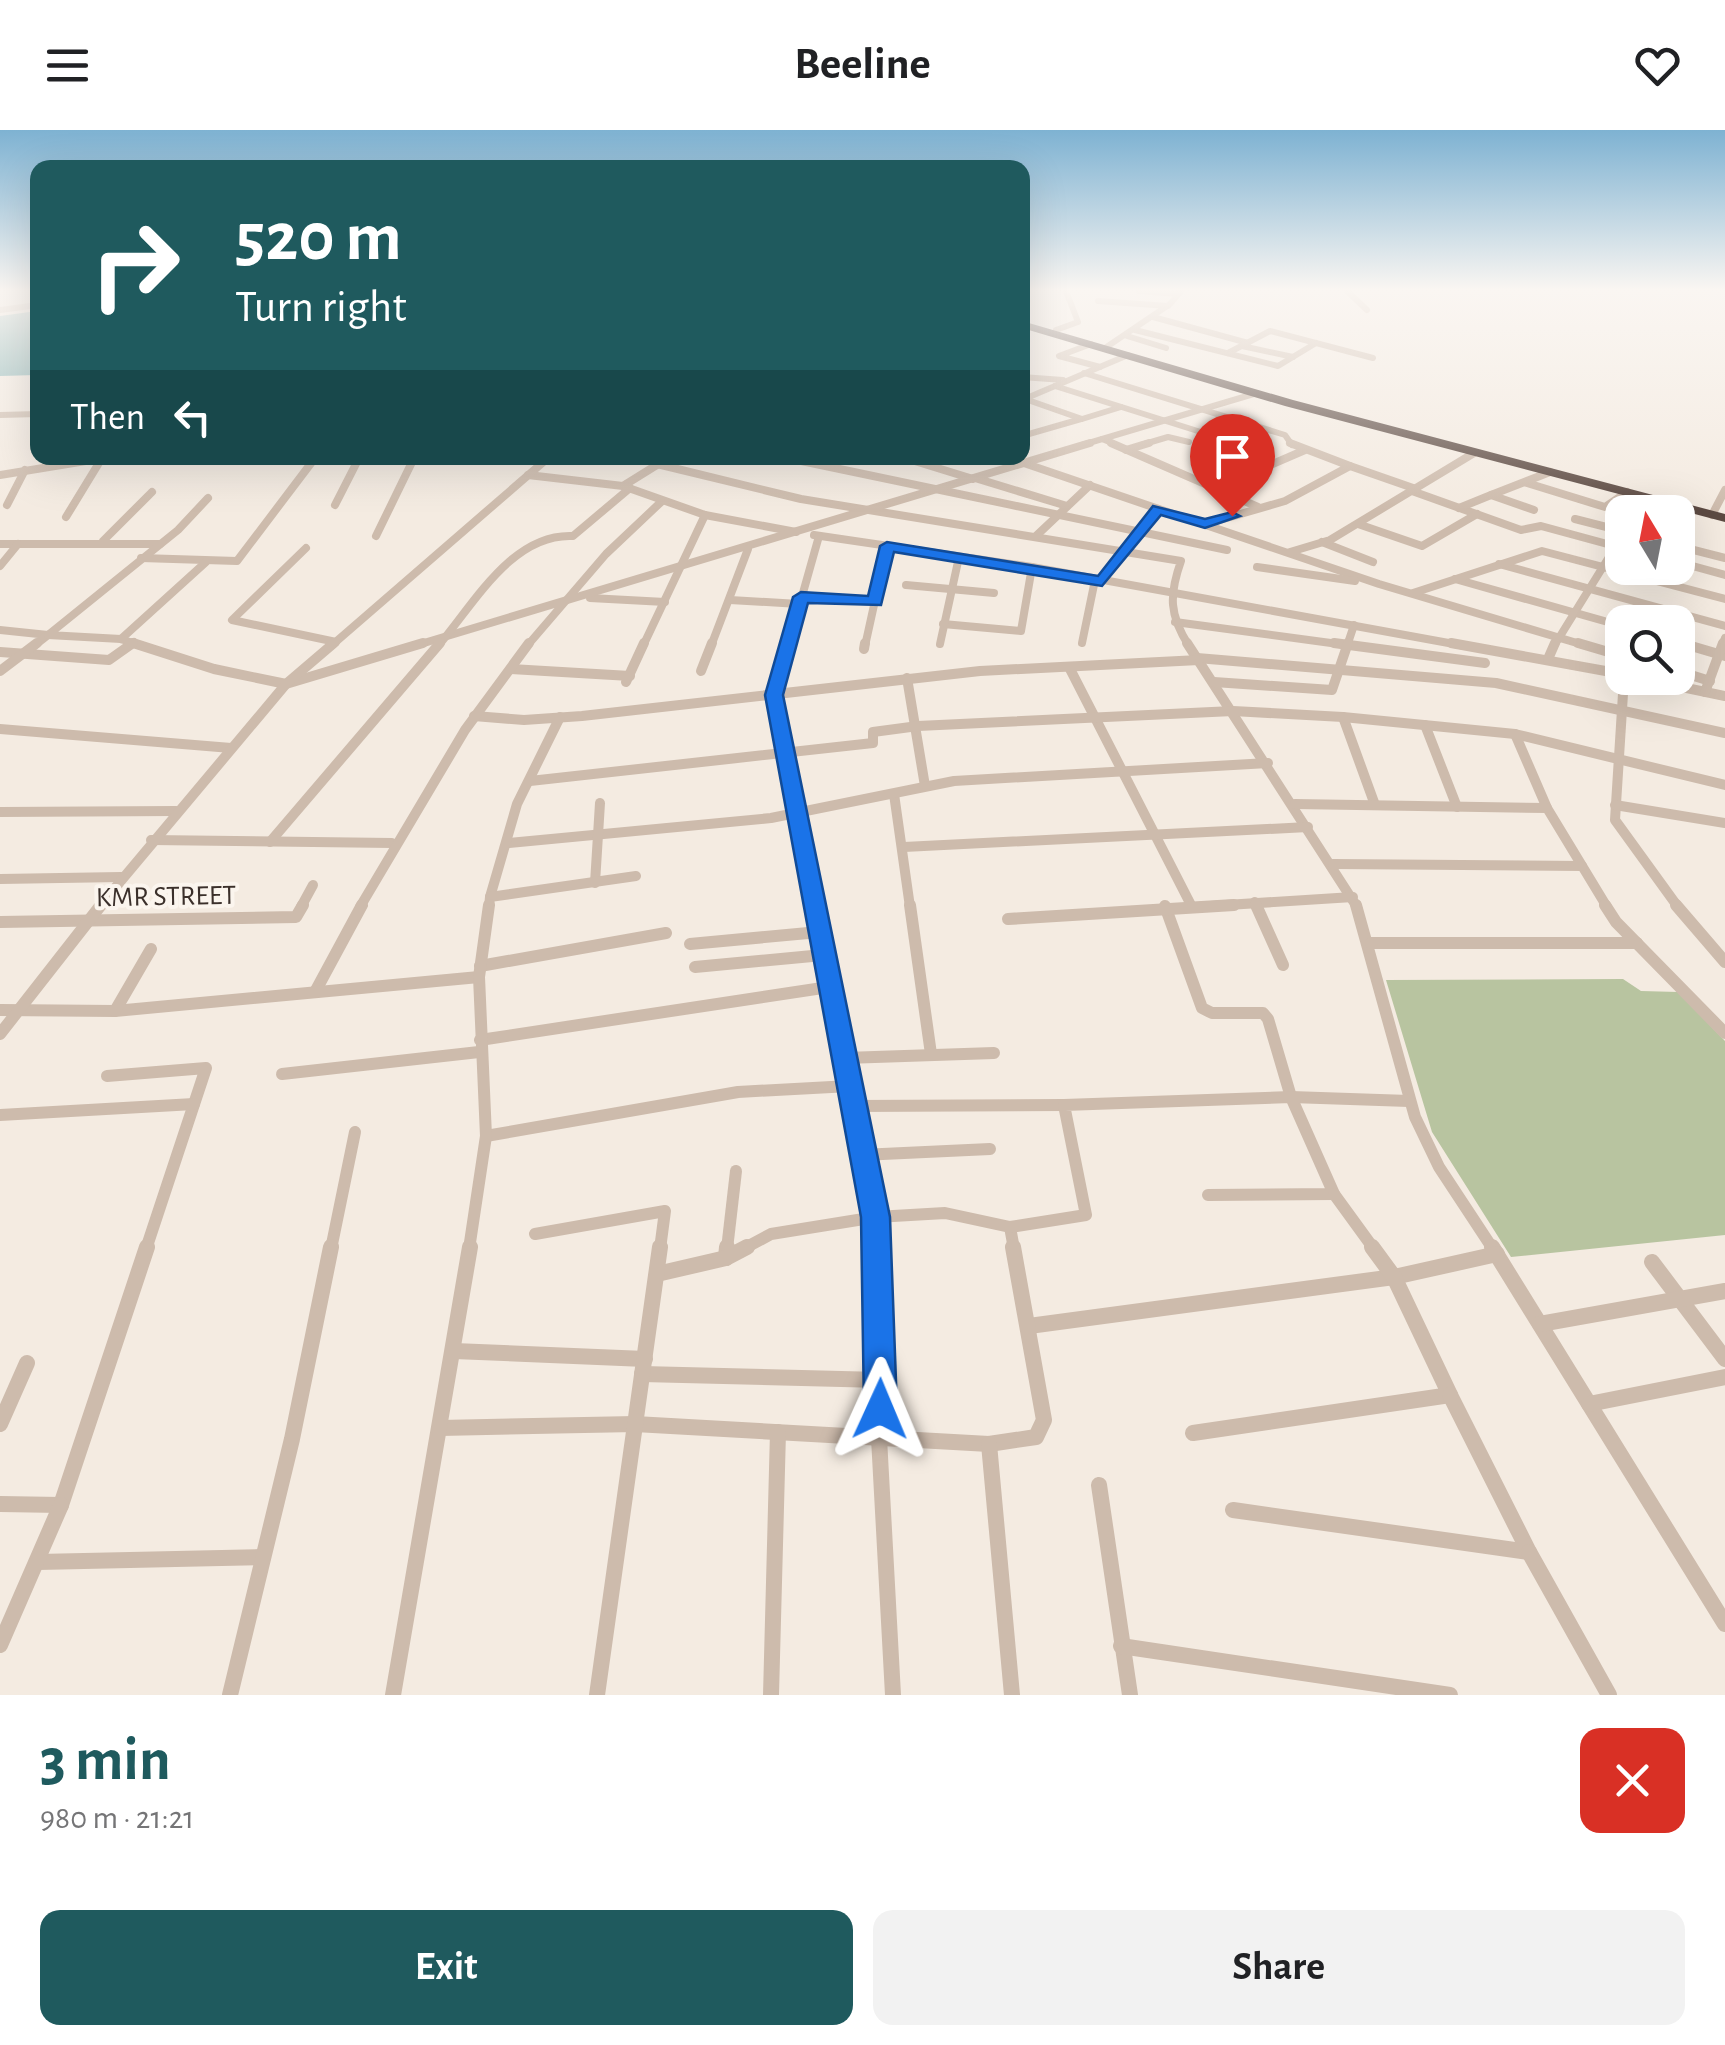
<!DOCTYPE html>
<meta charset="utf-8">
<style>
body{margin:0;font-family:"Alegreya Sans",sans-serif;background:#f2f2f2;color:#202124;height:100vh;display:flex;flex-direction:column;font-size:38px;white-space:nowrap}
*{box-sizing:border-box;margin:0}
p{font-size:32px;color:#757577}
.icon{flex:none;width:55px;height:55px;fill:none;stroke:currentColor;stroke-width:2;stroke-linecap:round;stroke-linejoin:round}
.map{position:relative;height:1565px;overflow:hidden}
.details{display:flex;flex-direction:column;background:#fff;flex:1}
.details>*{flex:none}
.guide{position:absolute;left:30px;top:30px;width:1000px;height:305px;border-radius:20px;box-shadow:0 10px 40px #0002;background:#1f5a5e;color:#fff;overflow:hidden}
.needle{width:65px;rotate:350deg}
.controls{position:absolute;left:1605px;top:365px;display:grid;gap:20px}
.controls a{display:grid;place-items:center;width:90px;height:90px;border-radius:20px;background:#fff;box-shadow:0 10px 40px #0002;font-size:50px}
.pin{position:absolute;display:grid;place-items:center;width:85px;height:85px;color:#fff;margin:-102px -42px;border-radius:50% 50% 50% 0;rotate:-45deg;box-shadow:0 0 10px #0007}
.pin .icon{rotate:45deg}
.me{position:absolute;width:110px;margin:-55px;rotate:1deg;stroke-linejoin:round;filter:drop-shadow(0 0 8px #0008)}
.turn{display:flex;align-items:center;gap:35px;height:210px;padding:0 40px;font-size:45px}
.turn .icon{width:130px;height:130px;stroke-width:2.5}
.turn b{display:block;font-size:70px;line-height:85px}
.then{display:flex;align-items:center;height:95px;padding:0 40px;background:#0003;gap:20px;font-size:38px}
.round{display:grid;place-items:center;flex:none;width:105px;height:105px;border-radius:20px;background:#f2f2f2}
.summary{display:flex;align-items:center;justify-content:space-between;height:170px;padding:0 40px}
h1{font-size:60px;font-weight:700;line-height:75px;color:#1f5a5e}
.button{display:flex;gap:20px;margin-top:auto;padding:20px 40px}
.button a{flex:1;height:115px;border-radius:20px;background:#1f5a5e;color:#fff;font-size:40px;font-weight:700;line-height:115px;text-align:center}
.button a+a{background:#f2f2f2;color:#202124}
header{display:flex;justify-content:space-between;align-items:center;height:130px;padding:0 40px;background:#fff;font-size:45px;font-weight:700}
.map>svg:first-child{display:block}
</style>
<header><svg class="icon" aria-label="menu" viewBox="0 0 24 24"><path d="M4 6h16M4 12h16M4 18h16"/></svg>Beeline<svg class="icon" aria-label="heart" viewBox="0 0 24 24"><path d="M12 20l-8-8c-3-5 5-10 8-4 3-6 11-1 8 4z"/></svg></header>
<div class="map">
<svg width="1725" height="1565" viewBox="0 0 1725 1565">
<rect width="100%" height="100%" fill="#f4ebe1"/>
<!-- green -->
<polygon fill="#b8c4a0" points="1623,849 1641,861 1678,862 1725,911 1725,1105 1511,1127 1432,1002 1386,850"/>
<!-- water -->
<polygon fill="#7fb0b2" points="37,181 37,245 0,246 0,186"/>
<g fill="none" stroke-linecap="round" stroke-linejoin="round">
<!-- street-far4 -->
<g stroke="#cdbbac" stroke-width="6">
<polyline points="1139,161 1178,164"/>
<polyline points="1347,161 1367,180"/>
<polyline points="1098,171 1168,176"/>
<polyline points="0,180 38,175"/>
<polyline points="1153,187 1248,213"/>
<polyline points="1056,200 1078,192 1066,161"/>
<polyline points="1135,200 1278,236 1316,213"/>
<polyline points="1127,206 1166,218"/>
<polyline points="1091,214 1059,226 1100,237"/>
<polyline points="1242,216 1293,227"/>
<polyline points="1105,218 1170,174 1181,161"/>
<polyline points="1228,223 1270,201 1373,228"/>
<polyline points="1084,243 1285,305 1292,315"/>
<polyline points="1022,247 1063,250"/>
<polyline points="1055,256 1242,315"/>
<polyline points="1025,269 1082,289 1121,277"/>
<polyline points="1022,270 1128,225"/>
<polyline points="0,285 38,284"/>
<polyline points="1022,306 1081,289"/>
<polyline points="1102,309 1117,315"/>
<polyline points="1082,315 1257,263"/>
<polyline points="1141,315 1168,307 1189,312"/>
</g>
<!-- street-far3 -->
<g stroke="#cdbbac" stroke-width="8">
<polyline points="1111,313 1258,377"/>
<polyline points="1234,313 1250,318"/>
<polyline points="1126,320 1149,313"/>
<polyline points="787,328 1227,420"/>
<polyline points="905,328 973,349"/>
<polyline points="1009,328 1379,454 1587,516"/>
<polyline points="1212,328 1252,343 1305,320"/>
<path d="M657,334L801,369L1181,431C1169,465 1169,485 1189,516"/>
<polyline points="1350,336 1416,359"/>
<polyline points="0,345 104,328"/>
<polyline points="528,345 623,356 705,385 796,402"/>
<polyline points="975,348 1067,376"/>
<polyline points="1527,353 1605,377 1627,362"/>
<polyline points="623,356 668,328"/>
<polyline points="1216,359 1252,343"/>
<polyline points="1412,361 1521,400 1541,396 1622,418"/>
<polyline points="7,375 25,340"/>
<polyline points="335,375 359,328"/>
<polyline points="1459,378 1491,365"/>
<polyline points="1534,380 1491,365 1550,342"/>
<polyline points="1640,382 1651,369"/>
<polyline points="1712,385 1725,360"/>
<polyline points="66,387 102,328"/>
<polyline points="1575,389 1622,401"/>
<polyline points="1206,394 1285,371 1350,336 1290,313"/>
<polyline points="1358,394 1422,416 1477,384"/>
<polyline points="814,405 1032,437 1465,516"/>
<polyline points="376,406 414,328"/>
<polyline points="1036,406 1090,355"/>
<polyline points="103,411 152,362"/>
<polyline points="1322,412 1373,432"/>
<polyline points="0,414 160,414"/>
<polyline points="1678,416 1725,428"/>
<polyline points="306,418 232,490 336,512"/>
<polyline points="1290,422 1330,410 1474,323"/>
<polyline points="141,428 237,431 315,328"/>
<polyline points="1678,432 1725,445"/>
<polyline points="1499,434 1725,496"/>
<polyline points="0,436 18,414"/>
<polyline points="1257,437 1355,451"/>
<polyline points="1455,449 1622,496"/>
<polyline points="1102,451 1158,379"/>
<polyline points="906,455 994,463"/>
<polyline points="1413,463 1542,421 1725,469"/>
<polyline points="801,467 875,472"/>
<polyline points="590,468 665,472"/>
<polyline points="730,470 799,474"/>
<polyline points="1175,492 1353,516"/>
<polyline points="943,494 1021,501 1032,437"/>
<polyline points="0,500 48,505"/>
<polyline points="121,509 206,432"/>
<polyline points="1678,512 1690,516"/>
<polyline points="1082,513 1095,450"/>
<polyline points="940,514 959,427"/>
<polyline points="34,516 48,505"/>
<polyline points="129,516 134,512"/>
<polyline points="141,516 121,509 48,505 178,400 208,368"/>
<polyline points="331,516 548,328"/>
<polyline points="414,516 1090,313"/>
<path d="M438,516C474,474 512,403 573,406L630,358"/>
<polyline points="527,516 606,424 661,372"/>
<polyline points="643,516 705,385"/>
<polyline points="711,516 748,419"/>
<polyline points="788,516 819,406"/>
<polyline points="865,516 887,416"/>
<polyline points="1347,516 1354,495"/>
<polyline points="1554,516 1622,406"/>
<polyline points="1722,516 1725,508"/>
</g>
<!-- street-far2 -->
<g stroke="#cdbbac" stroke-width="10">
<polyline points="133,513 214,539 286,554 423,513"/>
<polyline points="789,513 774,565 815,777"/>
<polyline points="1187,513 1357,777"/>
<polyline points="1334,513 1485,533"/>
<polyline points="1451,513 1622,544"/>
<polyline points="1578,513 1622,526"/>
<polyline points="1681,513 1725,526"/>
<polyline points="864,519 865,513"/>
<polyline points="0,522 109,530 133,513"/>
<polyline points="1197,528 1496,553 1725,603"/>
<polyline points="1548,529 1555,513"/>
<polyline points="1069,537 1191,775"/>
<polyline points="511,539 630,546"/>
<polyline points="0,541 37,513"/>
<polyline points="701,541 712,513"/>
<polyline points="1678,541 1710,551"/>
<polyline points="907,548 925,656"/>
<polyline points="1624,548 1615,690 1678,777"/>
<polyline points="1639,548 1725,566"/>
<polyline points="626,552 644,513"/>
<polyline points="1214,552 1332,560 1348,513"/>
<polyline points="1705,562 1723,513"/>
<polyline points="474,586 524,590 582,586 980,541 1199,530"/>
<polyline points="1343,587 1375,675"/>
<polyline points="1425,595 1457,677"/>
<polyline points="0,599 231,618"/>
<polyline points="1515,604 1547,678 1607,777"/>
<polyline points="530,651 873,613 873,602 918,596 1233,581 1343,587 1515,604 1725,655"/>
<polyline points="894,664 910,777"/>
<polyline points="1295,674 1547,678"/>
<polyline points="1615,675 1725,693"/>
<polyline points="0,682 176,681"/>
<polyline points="151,710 392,713"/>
<polyline points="270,712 440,513"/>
<polyline points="509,713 771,688 954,651 1268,633"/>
<polyline points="904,717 1308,697"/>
<polyline points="1333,734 1582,736"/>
<polyline points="0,749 121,747"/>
<polyline points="595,753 600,673"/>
<polyline points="490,767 517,674 560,587"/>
<polyline points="1255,772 1257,777"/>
<polyline points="99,777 286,554 334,513"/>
<polyline points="301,777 313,755"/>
<polyline points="360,777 465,600 529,513"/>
<polyline points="489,777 490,767 636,746"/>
<polyline points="1195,777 1353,767"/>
</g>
<!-- street-far1 -->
<g stroke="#cdbbac" stroke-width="12">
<polyline points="815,775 876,1087 876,1119"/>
<polyline points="910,775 931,924"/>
<polyline points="1256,775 1283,835"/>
<polyline points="1356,775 1415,987 1439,1037 1493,1119"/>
<polyline points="1605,775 1616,792 1725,903"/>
<polyline points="1676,775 1725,832"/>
<polyline points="1165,776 1202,878 1212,883 1263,883 1268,889 1291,967 1334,1064 1208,1065"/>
<polyline points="1008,789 1234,775"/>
<polyline points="0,792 296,787 303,775"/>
<polyline points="1371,813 1637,813"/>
<polyline points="690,814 819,802"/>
<polyline points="480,836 666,803"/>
<polyline points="695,837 823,825"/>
<polyline points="315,862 362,775"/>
<polyline points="0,880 115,881 479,847"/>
<polyline points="115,881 151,819"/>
<polyline points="0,904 101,775"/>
<polyline points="480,910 829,857"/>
<polyline points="845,928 994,923"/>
<polyline points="282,944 479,922"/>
<polyline points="107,946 206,938 146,1119"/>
<polyline points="854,976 1064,975"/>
<polyline points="0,985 194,974"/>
<polyline points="486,1006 738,962 850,956"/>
<polyline points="861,1025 990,1019"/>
<polyline points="1334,1064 1374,1119"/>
<polyline points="1010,1097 1014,1119"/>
<polyline points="535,1104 665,1081 660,1119"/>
<polyline points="331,1119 355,1002"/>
<polyline points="469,1119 486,1006 479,847 489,775"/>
<polyline points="727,1119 736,1041"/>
<polyline points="743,1119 771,1104 876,1087 945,1083 1010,1097 1086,1085 1064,975 1291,967 1409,971"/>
</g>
<!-- street -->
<g stroke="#cdbbac" stroke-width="16">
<polyline points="876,1117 879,1308 893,1565"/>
<polyline points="1492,1117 1725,1494"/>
<polyline points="726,1128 727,1117"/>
<polyline points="1652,1132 1725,1229"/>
<polyline points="657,1144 726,1128 747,1117"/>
<polyline points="1540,1194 1725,1161"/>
<polyline points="1029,1196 1394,1147 1497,1124"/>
<polyline points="454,1221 645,1229"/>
<polyline points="642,1244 881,1250"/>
<polyline points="1589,1274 1725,1247"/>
<polyline points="0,1294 27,1233"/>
<polyline points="440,1298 635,1294 989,1314 1036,1307 1044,1290 1013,1117"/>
<polyline points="1193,1303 1450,1265 1394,1147 1372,1117"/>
<polyline points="989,1314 1012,1565"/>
<polyline points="1099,1355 1130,1565"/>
<polyline points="0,1374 61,1375 147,1117"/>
<polyline points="1233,1380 1529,1422 1450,1265"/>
<polyline points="1529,1422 1609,1565"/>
<polyline points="38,1432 263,1427"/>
<polyline points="0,1515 61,1375"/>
<polyline points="1121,1516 1450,1565"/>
<polyline points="230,1565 292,1309 331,1117"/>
<polyline points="393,1565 470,1117"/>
<polyline points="597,1565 660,1117"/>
<polyline points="771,1565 778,1302"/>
</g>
<!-- highway -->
<polygon fill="#5c4a42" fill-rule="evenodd" points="1022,191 1293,270 1725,384 1725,392 1285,276 1022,198"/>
</g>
<!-- sky -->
<linearGradient id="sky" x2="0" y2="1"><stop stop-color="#7eb2d2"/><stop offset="0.42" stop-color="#faf6f2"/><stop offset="1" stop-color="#faf6f2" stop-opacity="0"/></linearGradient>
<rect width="1725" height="380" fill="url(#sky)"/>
<!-- route -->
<polygon fill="#1a73e8" stroke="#114b97" stroke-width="2.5" points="1153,376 1205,389 1232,382 1240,386 1205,398 1161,385 1102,456 894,422 881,475 808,473 783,565 890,1087 897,1279 892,1290 880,1295 869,1290 864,1279 861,1087 765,565 793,467 801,462 868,466 880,416 887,412 1098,446"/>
<g text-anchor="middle" stroke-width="8" stroke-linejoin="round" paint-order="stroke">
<!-- street labels -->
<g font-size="28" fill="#3b302b" stroke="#fbf5ee">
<text transform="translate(166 765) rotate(-1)" y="10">KMR STREET</text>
</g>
</g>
</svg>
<div class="controls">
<a><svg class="needle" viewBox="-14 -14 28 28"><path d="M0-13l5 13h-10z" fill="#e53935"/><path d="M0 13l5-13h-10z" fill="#757577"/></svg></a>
<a><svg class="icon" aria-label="search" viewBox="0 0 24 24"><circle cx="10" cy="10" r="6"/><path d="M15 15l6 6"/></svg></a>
</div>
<div class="pin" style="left:1232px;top:386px;background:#d93025"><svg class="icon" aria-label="arrive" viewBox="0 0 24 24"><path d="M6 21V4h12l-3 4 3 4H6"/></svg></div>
<svg class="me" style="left:880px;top:1279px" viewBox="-20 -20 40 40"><path d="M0-17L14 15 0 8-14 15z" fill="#1a73e8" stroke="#fff" stroke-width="4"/></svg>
<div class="guide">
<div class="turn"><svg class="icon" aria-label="right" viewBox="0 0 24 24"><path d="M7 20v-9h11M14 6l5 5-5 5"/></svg><div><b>520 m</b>Turn right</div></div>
<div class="then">Then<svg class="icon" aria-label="left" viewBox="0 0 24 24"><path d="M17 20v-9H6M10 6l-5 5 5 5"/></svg></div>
</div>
</div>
<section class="details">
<div class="summary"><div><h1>3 min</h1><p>980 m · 21:21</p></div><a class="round" style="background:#d93025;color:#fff"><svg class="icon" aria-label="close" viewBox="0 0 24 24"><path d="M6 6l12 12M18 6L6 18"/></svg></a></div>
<div class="button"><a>Exit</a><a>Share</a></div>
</section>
